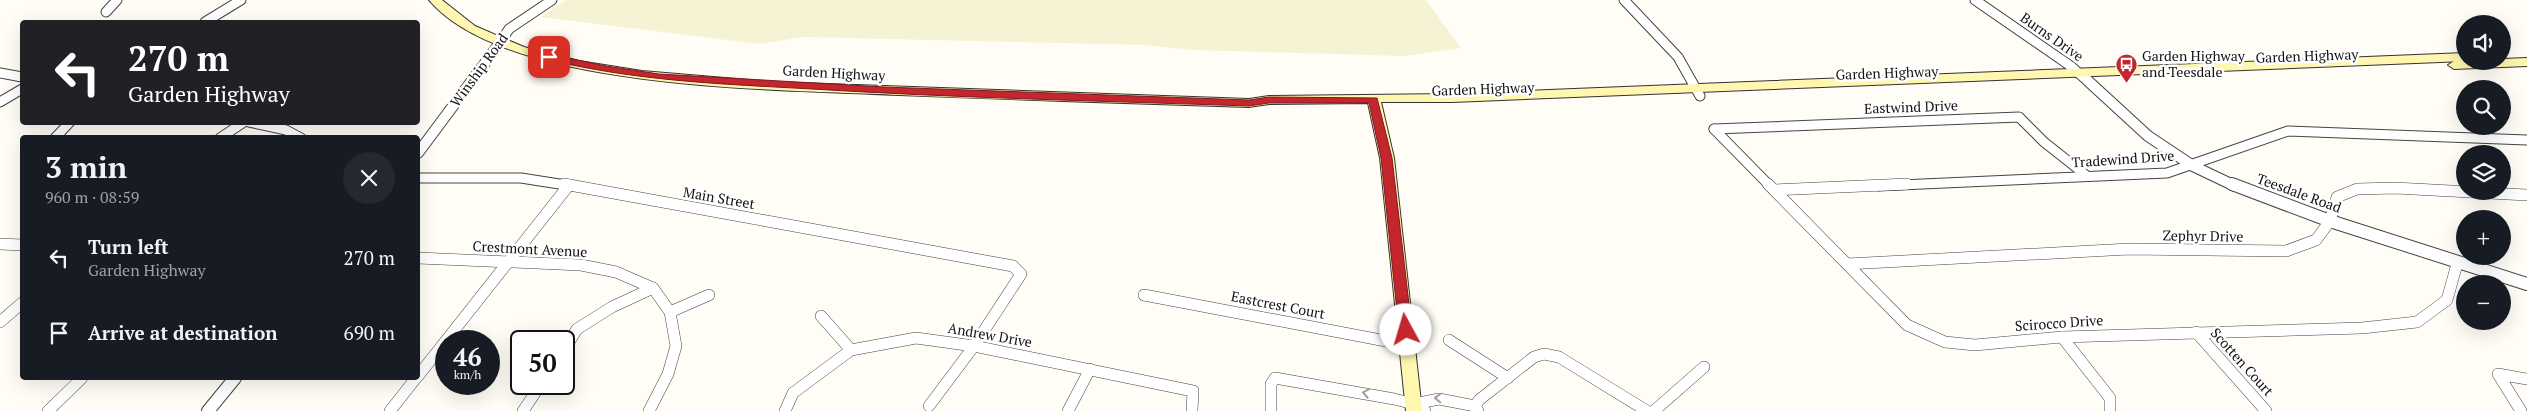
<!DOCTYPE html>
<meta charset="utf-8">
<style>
body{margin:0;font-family:"PT Serif",serif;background:#242831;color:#f1f3f6;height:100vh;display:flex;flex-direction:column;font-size:19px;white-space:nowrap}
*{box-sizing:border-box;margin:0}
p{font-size:16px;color:#9ea1a6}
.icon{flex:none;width:28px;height:28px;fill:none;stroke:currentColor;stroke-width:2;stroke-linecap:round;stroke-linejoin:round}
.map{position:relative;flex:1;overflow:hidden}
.panel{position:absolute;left:20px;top:135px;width:400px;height:245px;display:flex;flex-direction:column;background:#171b24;border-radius:5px;box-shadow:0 5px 20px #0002}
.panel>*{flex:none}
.top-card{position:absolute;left:20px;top:20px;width:400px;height:105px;border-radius:5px;box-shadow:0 5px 20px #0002;background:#202124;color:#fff;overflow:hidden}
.controls{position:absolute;left:2456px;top:15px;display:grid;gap:10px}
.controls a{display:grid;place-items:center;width:55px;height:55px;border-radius:50%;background:#171b24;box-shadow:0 5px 20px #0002;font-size:25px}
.speed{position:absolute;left:435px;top:330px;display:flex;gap:10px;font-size:25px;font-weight:700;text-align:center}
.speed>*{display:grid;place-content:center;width:65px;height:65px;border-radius:50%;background:#171b24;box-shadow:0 5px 20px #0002;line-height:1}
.speed small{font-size:12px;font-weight:400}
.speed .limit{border:2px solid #111;border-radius:8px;background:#fff;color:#111}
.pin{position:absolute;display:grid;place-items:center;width:42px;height:42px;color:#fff;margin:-21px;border-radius:10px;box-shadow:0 2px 8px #0006}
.me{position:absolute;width:55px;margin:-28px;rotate:354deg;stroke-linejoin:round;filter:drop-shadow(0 0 4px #0008)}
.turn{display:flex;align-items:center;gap:18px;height:105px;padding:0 25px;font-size:22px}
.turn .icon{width:65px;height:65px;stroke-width:2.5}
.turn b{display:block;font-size:35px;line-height:42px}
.round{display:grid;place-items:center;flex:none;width:52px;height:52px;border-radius:26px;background:#242831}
.summary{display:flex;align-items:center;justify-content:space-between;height:85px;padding:0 25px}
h1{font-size:30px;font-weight:800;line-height:38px}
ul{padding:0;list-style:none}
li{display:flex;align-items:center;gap:15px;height:75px;padding:0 25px}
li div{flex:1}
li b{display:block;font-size:19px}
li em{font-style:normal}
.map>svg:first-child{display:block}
</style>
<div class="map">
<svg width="2527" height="411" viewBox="0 0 2527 411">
<rect width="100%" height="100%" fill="#fffdf5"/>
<!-- farmland -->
<polygon fill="#f6f3d4" points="566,0 1426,0 1461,48 1405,56 1193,50 1144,45 803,37 760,44 541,17"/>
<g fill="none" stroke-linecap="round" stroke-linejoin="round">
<defs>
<g id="minor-far1">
<polyline points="1624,0 1678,57 1700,96"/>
<polyline points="1975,0 2072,67 2084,78"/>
<polyline points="106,12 117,0"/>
<polyline points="205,22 241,0"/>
<polyline points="500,43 509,29 552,0"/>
<polyline points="0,73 22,77"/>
<polyline points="0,102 22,89"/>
<polyline points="249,122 286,130 301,138"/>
<polyline points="1714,129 1770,186"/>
<polyline points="1714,129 2019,117 2044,142 2087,176"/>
<polyline points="55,138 70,122"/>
<polyline points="220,138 244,122"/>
<polyline points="418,178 521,178 572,186"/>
<polyline points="1878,186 2167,173 2288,131 2527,140"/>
</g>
<g id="minor">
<polyline points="564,184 1013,266 1021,274 974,346 929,406"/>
<polyline points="1768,184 1907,325 1945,342 1975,345 2062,337 2362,328 2417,322 2447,300 2457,264"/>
<polyline points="1774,190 1907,184"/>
<polyline points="0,244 22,245"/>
<polyline points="418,258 581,265 616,272 653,288 670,312 676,346 668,374 649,411"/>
<polyline points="1847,264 2129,249 2286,251 2316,240 2330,221 2337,197 2357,189 2395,188 2527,195"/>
<polyline points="1144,295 1407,345"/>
<polyline points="670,312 709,295"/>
<polyline points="821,316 851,350"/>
<polyline points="0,322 22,303"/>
<polyline points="2196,332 2266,411"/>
<polyline points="2062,337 2110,398 2110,410"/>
<polyline points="1449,340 1508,378"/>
<polyline points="564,350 577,329 612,307 653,288"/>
<polyline points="418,376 569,185"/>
<polyline points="1414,404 1439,399 1475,406"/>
<polyline points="48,411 82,378"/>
<polyline points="390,411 416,378"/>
<polyline points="523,411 541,384"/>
<polyline points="785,411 793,393 851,350 916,338 974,346 1193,391 1192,411"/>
<polyline points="1068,411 1090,369"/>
<polyline points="1271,411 1271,384 1275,378 1394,399 1414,404 1425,411"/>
<polyline points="1478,411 1475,406 1479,400 1534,357 1544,354 1559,357 1647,411"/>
<polyline points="1654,411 1704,367"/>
<polyline points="2521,411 2498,374 2527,379"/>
</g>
<g id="tertiary-far1">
<polyline points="2087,80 2148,136 2193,166 2235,186"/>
<polyline points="418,153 500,43"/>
</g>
<g id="tertiary">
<polyline points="2232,184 2330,221 2527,284"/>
<polyline points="208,411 235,378"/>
</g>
<g id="secondary">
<path d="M429,0H442L475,26L524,47L579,61L642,71L772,82L1249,99L1269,96L1452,94L2465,53V61L1452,102H1381L1394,158L1422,411H1406L1380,158L1368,103L1269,104L1249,107C1132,103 1016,100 899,95C784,89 507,92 429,0Z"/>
<polygon points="2527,58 2527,66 2454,69 2448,65 2454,61 2502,61 2502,59"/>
</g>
</defs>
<!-- minor-far1 casing -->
<use href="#minor-far1" stroke="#444" stroke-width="11"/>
<!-- minor casing -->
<use href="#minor" stroke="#444" stroke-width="12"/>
<!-- tertiary-far1 casing -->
<use href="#tertiary-far1" stroke="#444" stroke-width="12"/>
<!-- tertiary casing -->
<use href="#tertiary" stroke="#444" stroke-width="14"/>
<!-- secondary casing -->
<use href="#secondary" stroke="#333" stroke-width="2"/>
<!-- minor-far1 -->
<use href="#minor-far1" stroke="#fff" stroke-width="9"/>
<!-- minor -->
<use href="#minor" stroke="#fff" stroke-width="11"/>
<!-- tertiary-far1 -->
<use href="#tertiary-far1" stroke="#fff" stroke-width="10"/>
<!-- tertiary -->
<use href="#tertiary" stroke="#fff" stroke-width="12"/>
<!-- secondary -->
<use href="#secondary" fill="#fff6b0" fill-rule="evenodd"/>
</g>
<!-- one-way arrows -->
<defs><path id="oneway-chevron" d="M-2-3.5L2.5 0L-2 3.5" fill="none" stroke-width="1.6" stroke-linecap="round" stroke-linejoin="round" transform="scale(1.25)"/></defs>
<g stroke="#a0a0a0">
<use href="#oneway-chevron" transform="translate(1366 393) rotate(-169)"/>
<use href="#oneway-chevron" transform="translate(1438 398) rotate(-178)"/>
</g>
<!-- route -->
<path fill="#c4262e" stroke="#7f191e" d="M549,54L606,66L659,74L884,87L1249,100L1269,97L1377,98L1392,158L1412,330L1406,334L1399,330L1381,158L1369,103H1269L1249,106C1103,101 957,98 812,89C721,84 634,81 546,59L544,57Z"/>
<!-- icons -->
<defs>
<symbol id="bus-pin" viewBox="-11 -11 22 30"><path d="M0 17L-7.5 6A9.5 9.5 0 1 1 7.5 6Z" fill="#c4262e" stroke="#fff"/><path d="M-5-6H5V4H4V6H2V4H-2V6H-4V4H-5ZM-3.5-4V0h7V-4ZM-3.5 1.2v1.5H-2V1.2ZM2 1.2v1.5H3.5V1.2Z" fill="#fff"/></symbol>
</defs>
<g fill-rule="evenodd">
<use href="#bus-pin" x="2114" y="52" width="25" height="34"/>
</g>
<g text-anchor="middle" stroke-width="5" stroke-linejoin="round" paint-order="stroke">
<!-- street labels -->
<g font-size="14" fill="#111" stroke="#fff">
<text transform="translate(2052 37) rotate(35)" y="5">Burns Drive</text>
<text transform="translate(2307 56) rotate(-2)" y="5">Garden Highway</text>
<text transform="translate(479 70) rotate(-54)" y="5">Winship Road</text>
<text transform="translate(834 73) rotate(3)" y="5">Garden Highway</text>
<text transform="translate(1887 73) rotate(-2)" y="5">Garden Highway</text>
<text transform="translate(1483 89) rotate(-2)" y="5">Garden Highway</text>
<text transform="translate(1911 107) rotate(-2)" y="5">Eastwind Drive</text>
<text transform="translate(2123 159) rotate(-4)" y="5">Tradewind Drive</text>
<text transform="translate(2299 193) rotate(20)" y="5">Teesdale Road</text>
<text transform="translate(719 198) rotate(10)" y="5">Main Street</text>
<text transform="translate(2203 236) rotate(1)" y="5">Zephyr Drive</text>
<text transform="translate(530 249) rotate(3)" y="5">Crestmont Avenue</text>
<text transform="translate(1278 305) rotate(11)" y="5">Eastcrest Court</text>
<text transform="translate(2059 323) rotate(-4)" y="5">Scirocco Drive</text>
<text transform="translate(990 335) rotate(10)" y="5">Andrew Drive</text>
<text transform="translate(2242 362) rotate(48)" y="5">Scotten Court</text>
</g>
<!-- poi labels -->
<g font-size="14" fill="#111" stroke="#fff" text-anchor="start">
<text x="2142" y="61">Garden Highway<tspan x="2142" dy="16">and Teesdale</tspan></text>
</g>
</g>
</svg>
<div class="controls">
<a><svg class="icon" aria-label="sound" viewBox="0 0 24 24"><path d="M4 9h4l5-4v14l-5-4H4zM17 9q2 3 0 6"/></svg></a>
<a><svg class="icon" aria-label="search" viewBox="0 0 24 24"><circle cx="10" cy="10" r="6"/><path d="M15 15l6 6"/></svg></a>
<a><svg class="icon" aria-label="layers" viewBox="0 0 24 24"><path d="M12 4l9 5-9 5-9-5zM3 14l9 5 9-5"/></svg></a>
<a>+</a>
<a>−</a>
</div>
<div class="speed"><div>46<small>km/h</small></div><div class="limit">50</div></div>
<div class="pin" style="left:549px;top:57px;background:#d93025"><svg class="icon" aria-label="arrive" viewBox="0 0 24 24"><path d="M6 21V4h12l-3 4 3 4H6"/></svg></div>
<svg class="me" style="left:1406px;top:330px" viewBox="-20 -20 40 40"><circle r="19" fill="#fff"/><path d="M0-13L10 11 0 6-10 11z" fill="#c4262e"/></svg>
<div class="top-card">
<div class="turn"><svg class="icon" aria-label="left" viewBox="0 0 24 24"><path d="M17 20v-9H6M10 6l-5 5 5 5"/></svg><div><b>270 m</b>Garden Highway</div></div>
</div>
<section class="panel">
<div class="summary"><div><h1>3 min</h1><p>960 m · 08:59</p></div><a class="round"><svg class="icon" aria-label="close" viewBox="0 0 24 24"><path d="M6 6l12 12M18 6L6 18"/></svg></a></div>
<ul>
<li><svg class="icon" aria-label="left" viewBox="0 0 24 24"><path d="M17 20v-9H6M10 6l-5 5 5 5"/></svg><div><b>Turn left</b><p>Garden Highway</p></div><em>270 m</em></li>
<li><svg class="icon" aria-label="arrive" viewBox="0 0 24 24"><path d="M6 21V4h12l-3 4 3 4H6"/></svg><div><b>Arrive at destination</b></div><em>690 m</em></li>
</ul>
</section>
</div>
